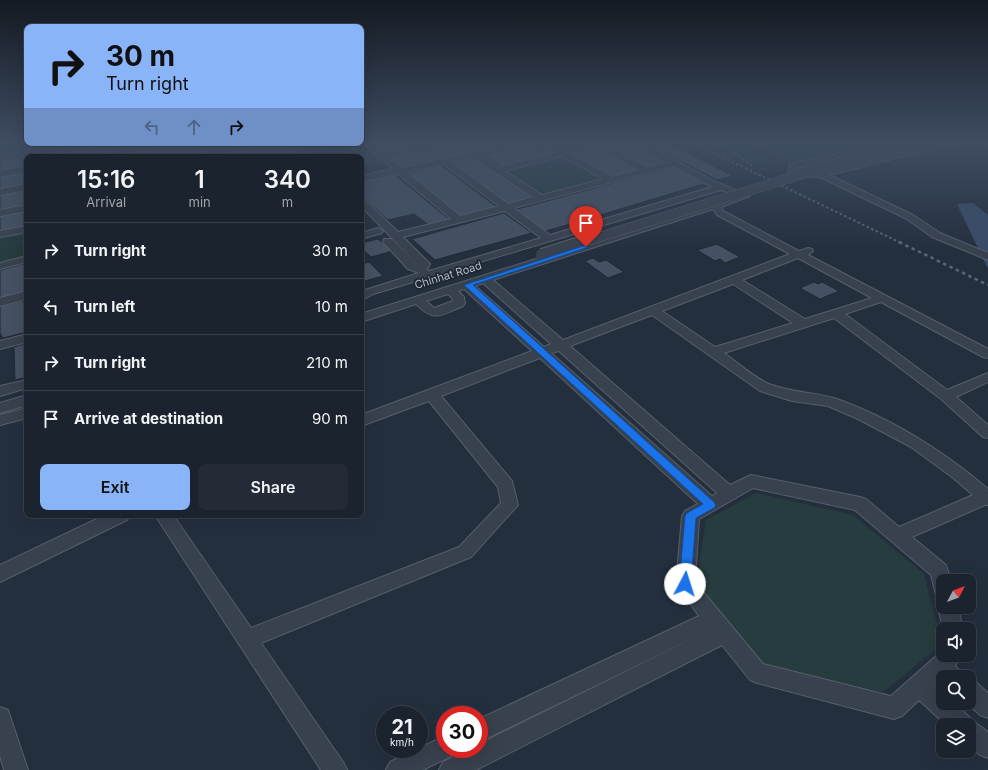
<!DOCTYPE html>
<style>
body{margin:0;font-family:Inter,sans-serif;background:#242b36;color:#f1f3f6;height:100vh;display:flex;flex-direction:column;font-size:15px;white-space:nowrap}
*{box-sizing:border-box;margin:0}
p{font-size:13px;color:#a0a4aa}
.icon{flex:none;width:22px;height:22px;fill:none;stroke:currentColor;stroke-width:2;stroke-linecap:round;stroke-linejoin:round}
.map{position:relative;flex:1;overflow:hidden}
.drawer{position:absolute;left:24px;top:154px;width:340px;height:364px;display:flex;flex-direction:column;background:#1b232e;border-radius:8px;box-shadow:0 4px 16px #0002,0 0 0 1px #39404a}
.drawer>*{flex:none}
.banner{position:absolute;left:24px;top:24px;width:340px;height:122px;border-radius:8px;box-shadow:0 4px 16px #0002,0 0 0 1px #39404a;background:#8ab4f8;color:#111;overflow:hidden}
.needle{width:26px;rotate:49deg}
.controls{position:absolute;left:936px;top:574px;display:grid;gap:8px}
.controls a{display:grid;place-items:center;width:40px;height:40px;border-radius:8px;background:#1b232e;box-shadow:0 4px 16px #0002,0 0 0 1px #39404a;font-size:20px}
.speed{position:absolute;left:376px;top:706px;display:flex;gap:8px;font-size:20px;font-weight:700;text-align:center}
.speed>*{display:grid;place-content:center;width:52px;height:52px;border-radius:50%;background:#1b232e;box-shadow:0 4px 16px #0002,0 0 0 1px #39404a;line-height:1}
.speed small{font-size:10px;font-weight:400}
.speed .limit{border:6px solid #d22;background:#fff;color:#111}
.pin{position:absolute;display:grid;place-items:center;width:34px;height:34px;color:#fff;margin:-41px -17px;border-radius:50% 50% 50% 0;rotate:-45deg;box-shadow:0 0 4px #0007}
.pin .icon{rotate:45deg}
.me{position:absolute;width:44px;margin:-22px;rotate:5deg;stroke-linejoin:round;filter:drop-shadow(0 0 3px #0008)}
.turn{display:flex;align-items:center;gap:14px;height:84px;padding:0 16px;font-size:18px}
.turn .icon{width:52px;height:52px;stroke-width:2.5}
.turn b{display:block;font-size:28px;line-height:34px}
.lanes{display:flex;align-items:center;height:38px;padding:0 16px;background:#0003;justify-content:center;gap:20px;direction:ltr}
.lanes .off{opacity:.35}
.eta{display:flex;justify-content:space-evenly;align-items:center;height:68px;text-align:center}
.eta b{font-size:24px;font-weight:600;line-height:28px}
.primary-button{display:flex;gap:8px;margin-top:auto;padding:8px 16px}
.primary-button a{flex:1;height:46px;border-radius:8px;background:#8ab4f8;color:#111;font-size:16px;font-weight:600;line-height:46px;text-align:center}
.primary-button a+a{background:#242b36;color:#f1f3f6}
ul{padding:0;list-style:none}
li{display:flex;align-items:center;gap:12px;height:56px;padding:0 16px;border-top:1px solid #39404a}
li div{flex:1}
li b{display:block;font-size:15px}
li em{font-style:normal}
.map>svg:first-child{display:block}
</style>
<div class="map">
<svg width="988" height="770" viewBox="0 0 988 770">
<rect width="100%" height="100%" fill="#242f3e"/>
<!-- green -->
<g fill="#263c3f">
<polygon points="0,142 69,143 70,146 0,158"/>
<polygon points="706,142 739,142 785,164 763,170"/>
<polygon points="745,142 888,142 793,164"/>
<polygon points="361,144 383,163 361,168 361,157 330,157 323,151"/>
<polygon points="564,155 604,179 542,197 501,169"/>
<polygon points="27,231 27,257 0,263 0,237"/>
<polygon points="756,493 853,515 924,574 942,644 883,692 763,665 696,585 706,520"/>
</g>
<!-- water -->
<polygon fill="#394c67" points="973,203 988,215 988,269 957,204"/>
<!-- building -->
<g fill="#455162" stroke="#1f2835">
<polygon points="369,142 402,142 411,149 384,155"/>
<polygon points="463,142 495,142 502,147 401,168 389,158"/>
<polygon points="619,142 632,142 670,162 647,169 606,146"/>
<polygon points="644,142 666,142 733,176 717,180"/>
<polygon points="52,143 61,143 63,146 47,149 44,144"/>
<polygon points="111,143 115,152 89,157 32,157"/>
<polygon points="127,143 160,143 129,149"/>
<polygon points="184,143 219,143 224,148 182,157 135,157 133,152"/>
<polygon points="228,143 256,143 232,148"/>
<polygon points="280,143 286,143 297,153 275,157 207,157"/>
<polygon points="347,143 348,144 328,149 318,148 314,144"/>
<polygon points="533,145 543,150 550,149 558,153 500,166 484,155"/>
<polygon points="598,148 640,170 613,177 571,154"/>
<polygon points="27,158 27,168 0,173 0,162"/>
<polygon points="475,158 532,197 508,204 451,163"/>
<polygon points="440,165 497,207 460,217 408,173"/>
<polygon points="675,166 707,183 543,232 514,210"/>
<polygon points="27,171 27,186 0,190 0,176"/>
<polygon points="394,174 450,220 429,225 414,214 388,220 361,195 361,182"/>
<polygon points="27,189 27,206 0,211 0,194"/>
<polygon points="27,210 27,227 0,233 0,215"/>
<polygon points="504,213 532,233 435,260 412,239"/>
<polygon points="378,239 393,251 371,257 361,248 361,243"/>
<polygon points="717,244 740,257 725,263 720,259 715,261 697,250"/>
<polygon points="593,258 599,262 606,260 624,272 608,278 585,261"/>
<polygon points="369,262 383,276 361,282 361,264"/>
<polygon points="27,263 27,293 0,299 0,270"/>
<polygon points="814,282 818,284 822,282 839,291 820,299 800,288"/>
<polygon points="27,300 27,332 3,338 0,333 0,306"/>
<polygon points="27,343 27,377 15,380 14,347"/>
</g>
<g fill="none" stroke-linecap="round" stroke-linejoin="round">
<defs>
<g id="minor">
<path d="M362,142H371L384,153L435,142H453L389,157L402,168L521,142H546L564,151L597,142H613L606,145L647,168L666,163L629,142H640L716,182L750,196L721,207L723,211L799,251L808,248L812,249L813,251L808,255L988,349V358L983,357L881,302L845,314L947,390L988,373V382L956,397L988,425V438L983,437L941,399L834,318L724,353C737,362 758,381 772,385C793,393 816,392 837,399C893,419 943,451 988,489V505H985L912,537L946,565L951,581H943V597L936,595L931,575L855,510L753,488L699,519L695,582L763,664L891,696L943,650V655H962L955,666L959,670L963,677H943V683L940,680L934,685L943,693V703H955L972,720L988,732V758L980,755L969,745V725H946L919,700L902,716L894,719L757,683L750,680L722,645L476,770H439L443,762L469,749H479V744L710,630L479,742V719L699,616L676,584L682,516L685,511L698,504L540,358L441,396L512,481L518,505L471,557L261,643L343,762L347,770H321L155,515H173L251,628L459,547L501,503L498,487L429,401L361,426V415L532,351L464,289L458,291L464,297L465,303L463,306C441,315 435,323 416,304L361,322V314L736,196L721,190L373,294L361,301V292L365,290L419,273L408,269L384,243L383,241L384,239H392L418,265L361,206V198L364,199L398,232L451,219L398,174L361,182V176L393,169ZM536,144L555,153L499,167L482,156ZM598,147L638,170L612,177L570,154ZM562,156L603,179L542,195L505,171ZM473,158L533,197L508,204L451,162ZM443,164L499,206L460,216L407,172ZM673,166L712,187L550,235L514,208ZM713,209L717,215L790,254L563,340L493,280ZM505,211L541,238L429,271L427,269L430,264L403,237ZM798,258L872,298L805,319L742,280ZM483,283L551,344L544,347L475,286ZM733,284L793,323L715,347L662,311ZM448,294L452,298L453,301L434,308L426,301ZM652,315L760,391L792,401L828,406L858,419L911,447L952,477L973,495L899,527L866,499L860,497L751,475L730,485L570,346ZM559,351L717,493L712,496L551,353Z"/>
<polygon points="885,142 901,142 797,168 797,171 816,172 945,142 961,142 829,175 913,215 940,233 988,253 988,260 932,237 907,219 820,177 792,176 788,173 790,164"/>
<polygon points="78,143 96,143 92,145 0,162 0,156"/>
<polygon points="159,143 177,143 173,145 109,157 91,157 95,154"/>
<polygon points="253,143 270,143 266,145 205,157 188,157 192,154"/>
<polygon points="288,143 297,143 311,157 278,157 297,152"/>
<polygon points="27,166 27,172 0,177 0,171"/>
<polygon points="27,184 27,190 0,195 0,189"/>
<polygon points="27,205 27,211 0,216 0,210"/>
<polygon points="27,226 27,232 0,237 0,231"/>
<polygon points="378,228 383,231 382,233 361,239 361,233"/>
<polygon points="27,256 27,262 0,269 0,263"/>
<polygon points="27,291 27,299 0,306 0,298"/>
<polygon points="27,334 27,342 0,349 0,341"/>
<polygon points="27,380 27,388 0,396 0,386"/>
<polygon points="27,395 27,405 0,413 0,403"/>
<polygon points="27,408 27,418 0,425 0,415"/>
<polygon points="105,515 130,515 127,520 0,582 0,565"/>
<polygon points="943,600 943,607 958,607 963,629 943,629 938,607"/>
<polygon points="969,680 977,683 988,693 988,718 980,715 967,703 969,703"/>
<polygon points="0,707 8,710 28,770 4,770 0,756"/>
<polygon points="445,736 445,749 456,749 453,755 423,770 386,770 390,762"/>
</g>
</defs>
<!-- minor casing -->
<use href="#minor" stroke="#565f6c" stroke-width="2"/>
<!-- minor -->
<use href="#minor" fill="#38414e" fill-rule="evenodd"/>
<!-- rail-far1 -->
<g stroke="#5a6575" stroke-width="2" stroke-dasharray="2.5 2.5" stroke-linecap="butt">
<polyline points="691,142 901,243"/>
<polyline points="717,142 754,167"/>
</g>
<!-- rail -->
<polyline stroke="#5a6575" stroke-width="2.5" stroke-dasharray="3.5 3.5" stroke-linecap="butt" points="899,242 988,285"/>
<defs>
<polyline id="minor-bridge-far1" points="580,243 809,172 938,142"/>
<polyline id="minor-bridge" points="542,255 583,242"/>
</defs>
<!-- minor-bridge-far1 casing -->
<use href="#minor-bridge-far1" stroke="#565f6c" stroke-width="10" stroke-linecap="butt"/>
<!-- minor-bridge casing -->
<use href="#minor-bridge" stroke="#565f6c" stroke-width="14" stroke-linecap="butt"/>
<!-- minor-bridge-far1 -->
<use href="#minor-bridge-far1" stroke="#38414e" stroke-width="9"/>
<!-- minor-bridge -->
<use href="#minor-bridge" stroke="#38414e" stroke-width="12"/>
</g>
<!-- sky -->
<linearGradient id="sky" x2="0" y2="1"><stop stop-color="#141a22"/><stop offset="0.57" stop-color="#3f4d63"/><stop offset="1" stop-color="#3f4d63" stop-opacity="0"/></linearGradient>
<rect width="988" height="250" fill="url(#sky)"/>
<!-- route -->
<polygon fill="#1a73e8" stroke="#114b97" points="583,246 589,247 473,285 714,502 716,505 714,508 696,518 691,584 689,588 685,589 681,588 679,584 685,516 687,513 703,504 464,285"/>
<g text-anchor="middle" stroke-width="3.5" stroke-linejoin="round" paint-order="stroke">
<!-- street labels -->
<g font-size="11" fill="#b4bcc9" stroke="#1d2633">
<text transform="translate(448 275) rotate(-17)" y="4">Chinhat Road</text>
</g>
</g>
</svg>
<div class="controls">
<a><svg class="needle" viewBox="-14 -14 28 28"><path d="M0-13l5 13h-10z" fill="#e53935"/><path d="M0 13l5-13h-10z" fill="#a0a4aa"/></svg></a>
<a><svg class="icon" aria-label="sound" viewBox="0 0 24 24"><path d="M4 9h4l5-4v14l-5-4H4zM17 9q2 3 0 6"/></svg></a>
<a><svg class="icon" aria-label="search" viewBox="0 0 24 24"><circle cx="10" cy="10" r="6"/><path d="M15 15l6 6"/></svg></a>
<a><svg class="icon" aria-label="layers" viewBox="0 0 24 24"><path d="M12 4l9 5-9 5-9-5zM3 14l9 5 9-5"/></svg></a>
</div>
<div class="speed"><div>21<small>km/h</small></div><div class="limit">30</div></div>
<div class="pin" style="left:586px;top:247px;background:#d93025"><svg class="icon" aria-label="arrive" viewBox="0 0 24 24"><path d="M6 21V4h12l-3 4 3 4H6"/></svg></div>
<svg class="me" style="left:685px;top:584px" viewBox="-20 -20 40 40"><circle r="19" fill="#fff"/><path d="M0-13L10 11 0 6-10 11z" fill="#1a73e8"/></svg>
<div class="banner">
<div class="turn"><svg class="icon" aria-label="right" viewBox="0 0 24 24"><path d="M7 20v-9h11M14 6l5 5-5 5"/></svg><div><b>30 m</b>Turn right</div></div>
<div class="lanes"><svg class="icon off" aria-label="left" viewBox="0 0 24 24"><path d="M17 20v-9H6M10 6l-5 5 5 5"/></svg><svg class="icon off" aria-label="ahead" viewBox="0 0 24 24"><path d="M12 20V5M6 11l6-6 6 6"/></svg><svg class="icon" aria-label="right" viewBox="0 0 24 24"><path d="M7 20v-9h11M14 6l5 5-5 5"/></svg></div>
</div>
<section class="drawer">
<div class="eta">
<div><b>15:16</b><p>Arrival</p></div>
<div><b>1</b><p>min</p></div>
<div><b>340</b><p>m</p></div>
</div>
<ul>
<li><svg class="icon" aria-label="right" viewBox="0 0 24 24"><path d="M7 20v-9h11M14 6l5 5-5 5"/></svg><div><b>Turn right</b></div><em>30 m</em></li>
<li><svg class="icon" aria-label="left" viewBox="0 0 24 24"><path d="M17 20v-9H6M10 6l-5 5 5 5"/></svg><div><b>Turn left</b></div><em>10 m</em></li>
<li><svg class="icon" aria-label="right" viewBox="0 0 24 24"><path d="M7 20v-9h11M14 6l5 5-5 5"/></svg><div><b>Turn right</b></div><em>210 m</em></li>
<li><svg class="icon" aria-label="arrive" viewBox="0 0 24 24"><path d="M6 21V4h12l-3 4 3 4H6"/></svg><div><b>Arrive at destination</b></div><em>90 m</em></li>
</ul>
<div class="primary-button"><a>Exit</a><a>Share</a></div>
</section>
</div>
